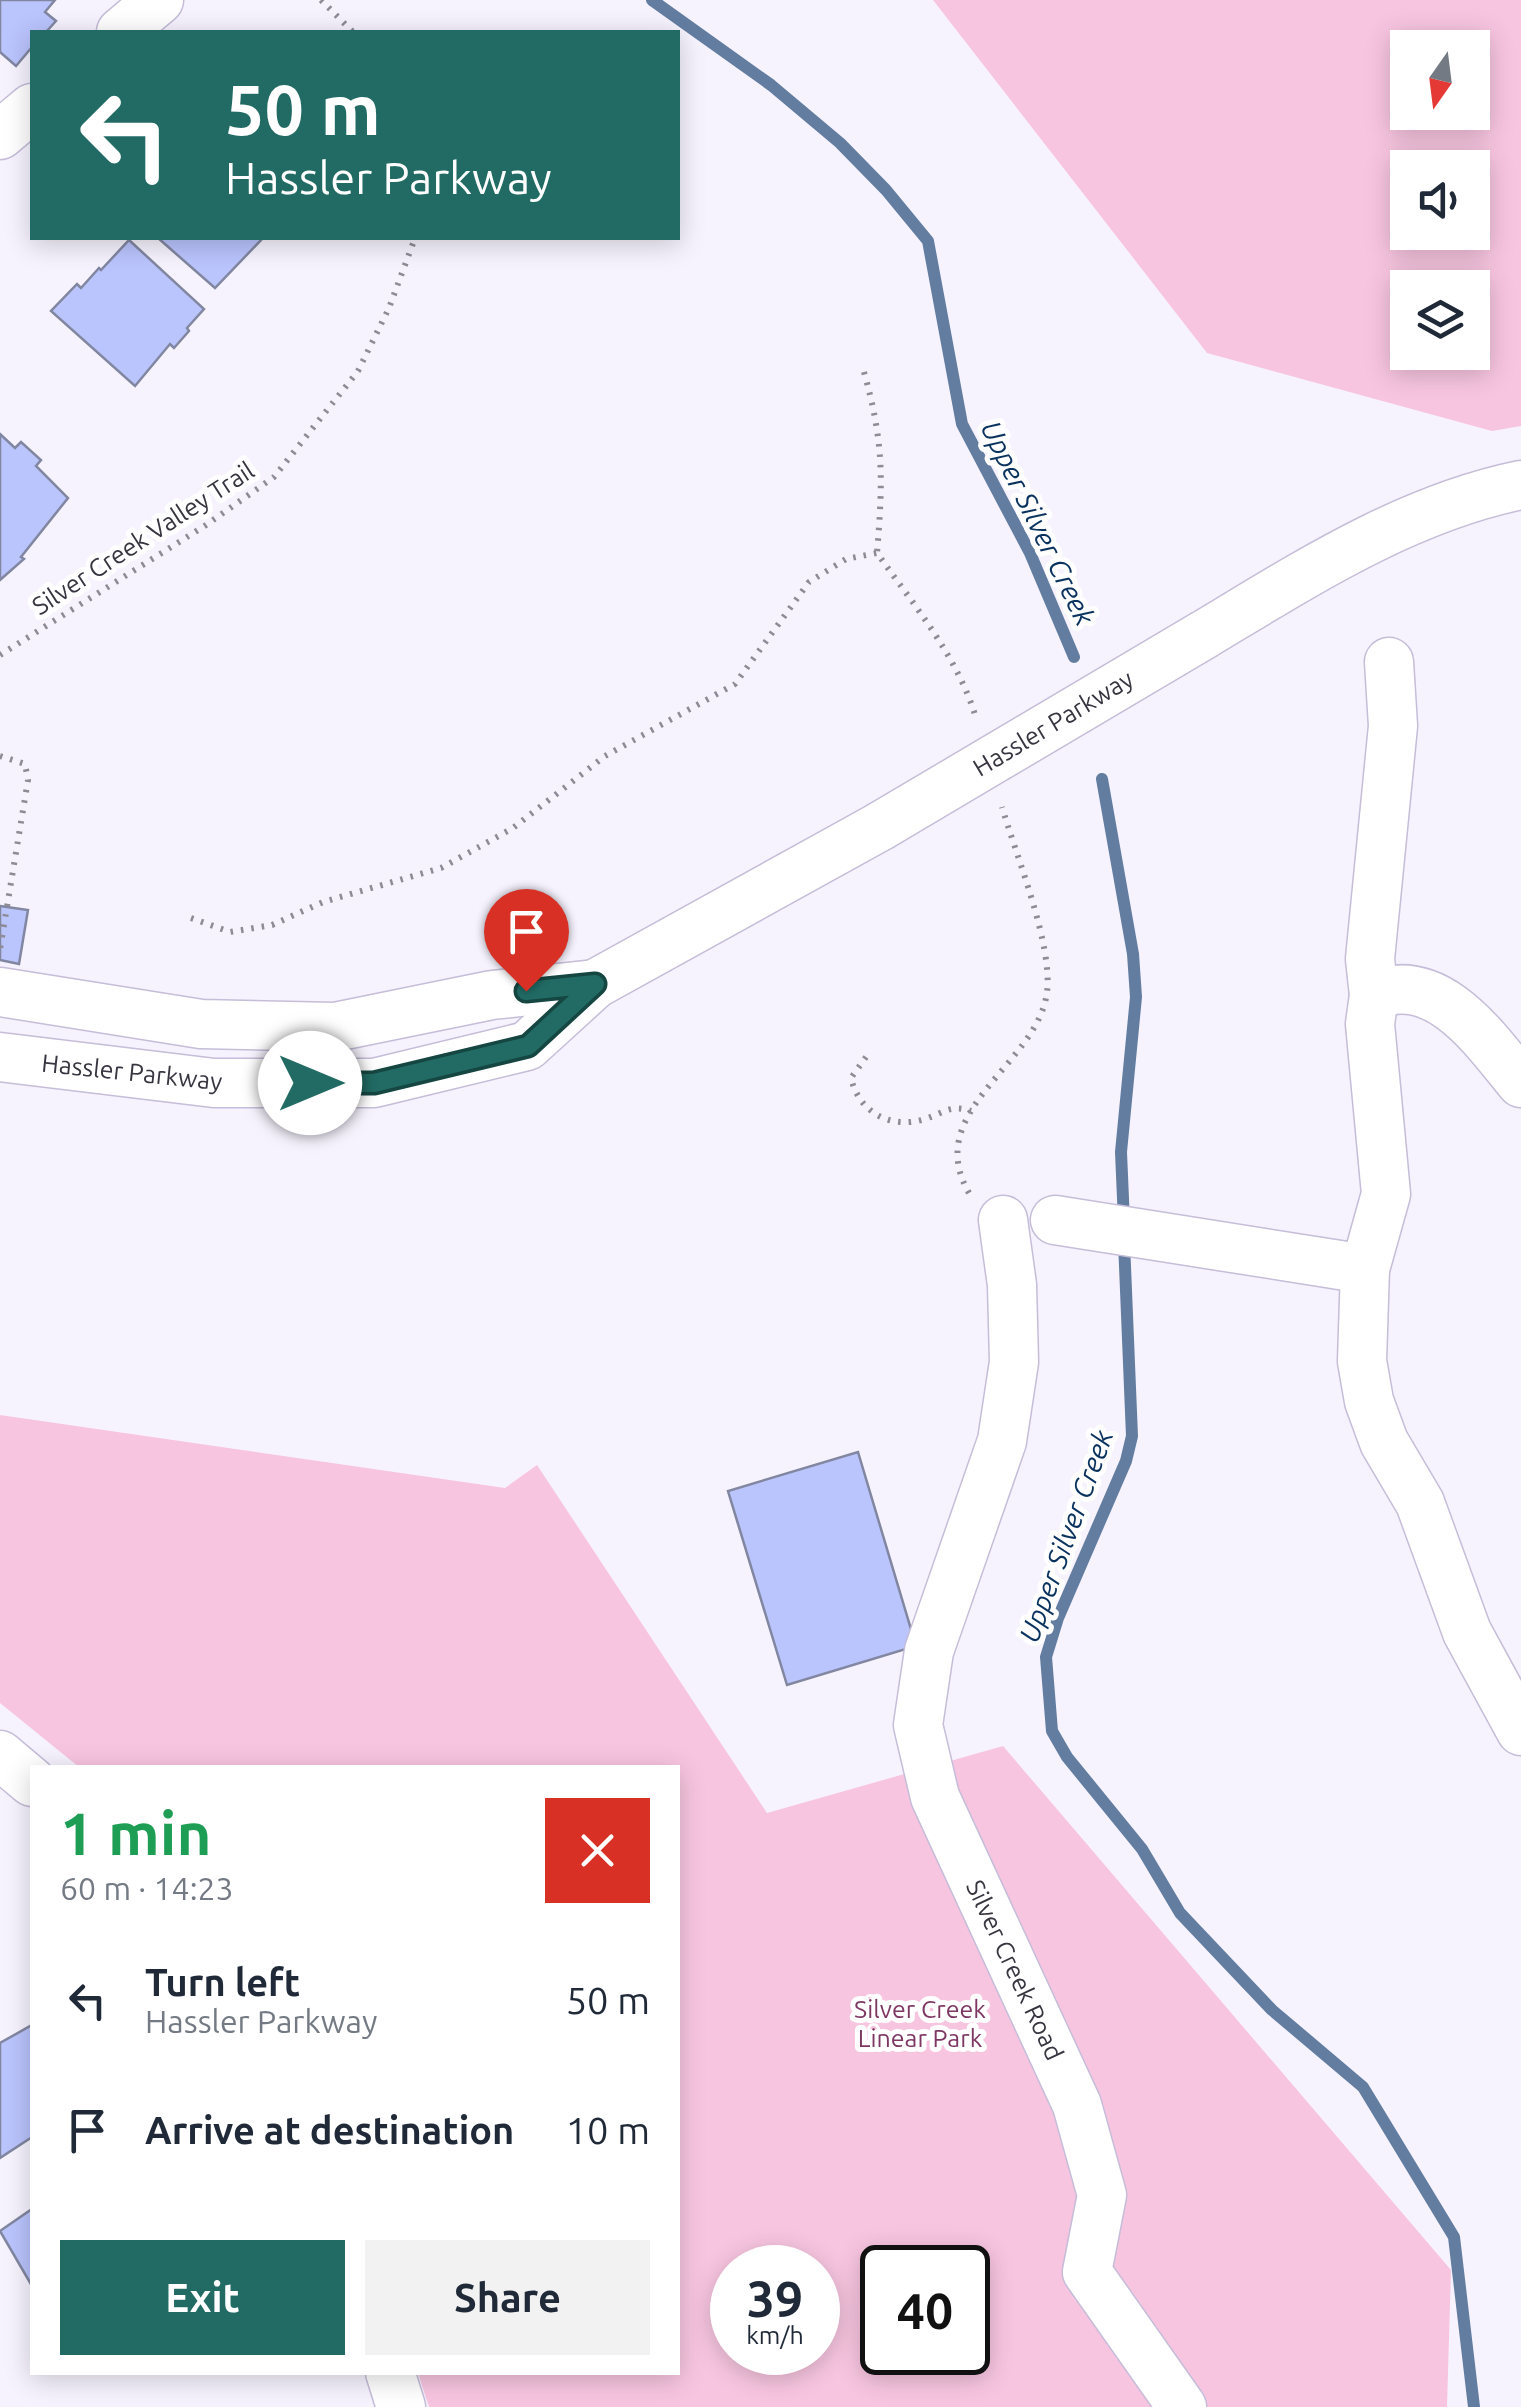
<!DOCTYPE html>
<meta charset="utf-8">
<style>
body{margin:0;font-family:Ubuntu,sans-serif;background:#f2f2f3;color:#1f2937;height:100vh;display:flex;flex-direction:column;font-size:38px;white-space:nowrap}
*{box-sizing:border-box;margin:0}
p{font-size:32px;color:#747a83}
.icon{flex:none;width:55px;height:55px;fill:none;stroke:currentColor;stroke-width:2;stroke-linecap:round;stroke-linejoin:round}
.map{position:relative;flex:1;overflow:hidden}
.drawer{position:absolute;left:30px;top:1765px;width:650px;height:610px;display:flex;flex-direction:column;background:#fff;border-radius:0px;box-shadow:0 5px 25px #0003}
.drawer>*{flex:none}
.banner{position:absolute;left:30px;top:30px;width:650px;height:210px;border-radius:0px;box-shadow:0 5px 25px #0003;background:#216b64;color:#fff;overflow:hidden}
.needle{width:65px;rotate:194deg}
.tools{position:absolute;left:1390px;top:30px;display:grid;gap:20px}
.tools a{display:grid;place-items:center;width:100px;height:100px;border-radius:0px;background:#fff;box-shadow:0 5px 25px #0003;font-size:50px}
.speed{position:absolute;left:710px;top:2245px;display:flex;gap:20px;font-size:50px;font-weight:700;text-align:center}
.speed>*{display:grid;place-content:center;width:130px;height:130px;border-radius:50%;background:#fff;box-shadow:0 5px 25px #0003;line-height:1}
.speed small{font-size:25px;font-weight:400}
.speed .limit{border:5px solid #111;border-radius:15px;background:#fff;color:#111}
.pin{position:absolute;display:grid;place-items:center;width:85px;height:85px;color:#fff;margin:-102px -42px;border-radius:50% 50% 50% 0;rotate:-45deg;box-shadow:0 0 10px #0007}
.pin .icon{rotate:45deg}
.me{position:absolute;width:110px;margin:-55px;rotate:90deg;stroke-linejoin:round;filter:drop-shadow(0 0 8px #0008)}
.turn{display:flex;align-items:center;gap:35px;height:210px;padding:0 30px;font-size:45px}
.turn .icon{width:130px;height:130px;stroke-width:2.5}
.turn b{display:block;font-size:70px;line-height:85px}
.round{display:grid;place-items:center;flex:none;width:105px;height:105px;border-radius:0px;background:#f2f2f3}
.head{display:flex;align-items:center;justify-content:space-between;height:170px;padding:0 30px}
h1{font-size:60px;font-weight:700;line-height:75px;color:#1e9e55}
.action{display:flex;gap:20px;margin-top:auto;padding:20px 30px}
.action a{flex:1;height:115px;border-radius:0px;background:#216b64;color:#fff;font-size:40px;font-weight:700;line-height:115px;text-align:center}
.action a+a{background:#f2f2f3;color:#1f2937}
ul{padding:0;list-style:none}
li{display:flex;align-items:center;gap:30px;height:130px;padding:0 30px}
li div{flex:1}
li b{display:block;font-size:38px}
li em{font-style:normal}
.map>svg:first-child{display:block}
</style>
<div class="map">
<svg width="1521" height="2407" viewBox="0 0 1521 2407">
<rect width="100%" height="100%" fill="#f6f3fe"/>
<!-- green -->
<g fill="#f8c5e0" fill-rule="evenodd">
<path d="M933,0H1521V426L1492,431L1207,353ZM1408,48H1472V112H1408ZM1408,168H1472V232H1408ZM1408,288H1472V352H1408Z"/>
<path d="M0,1415L505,1488L537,1465L767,1813L1003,1746L1451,2270L1447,2407H429L418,2373L678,2372V1768L79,1767L0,1703ZM732,2268H818V2352H732ZM882,2268H968V2352H882Z"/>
</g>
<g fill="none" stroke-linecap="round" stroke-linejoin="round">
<!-- stream -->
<g stroke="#637da1" stroke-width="12">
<polyline points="652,0 771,85 840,143 886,190 928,241 962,424 1030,553 1074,657"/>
<polyline points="1102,779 1133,954 1136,997 1121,1152 1124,1222"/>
<polyline points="1124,1242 1132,1436 1126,1461 1058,1618 1046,1657 1052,1731 1067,1757 1142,1849 1180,1913 1272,2010 1363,2087 1454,2237 1474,2407"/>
</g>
</g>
<!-- building -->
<g fill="#bac4fd" stroke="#8287a1" stroke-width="2.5">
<polygon points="0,0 55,0 45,12 56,21 46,32 32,32 32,47 16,66 0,52"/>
<polygon points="158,238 263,238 215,288"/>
<polygon points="129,240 204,309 187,328 189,331 174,348 170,344 135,386 51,311 77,284 81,288 99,268 101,270"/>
<polygon points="0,434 15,448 21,442 41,460 36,466 68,498 21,557 24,559 0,580"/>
<polygon points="0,906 28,910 19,964 0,960"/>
<polygon points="858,1452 916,1646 787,1685 728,1491"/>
<polygon points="32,2025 32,2137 0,2158 0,2043"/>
<polygon points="32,2209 32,2286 0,2231"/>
</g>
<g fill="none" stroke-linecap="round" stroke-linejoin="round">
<defs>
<g id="minor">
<polyline points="121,32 159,0"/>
<polyline points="0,135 32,108"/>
<path d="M1205,634C1305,574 1405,509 1521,485"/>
<polyline points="1389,662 1393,726 1370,959 1374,995 1370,1024 1386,1194 1365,1269 1362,1361 1369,1401 1384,1442 1420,1503 1467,1632 1521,1731"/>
<polyline points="0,992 201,1024 335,1027 492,995 595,984"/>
<path d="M1374,995C1439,969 1486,1041 1521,1083"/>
<polyline points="0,1057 214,1083 374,1083 527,1046 595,984 879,827"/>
<polyline points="1003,1220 1012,1285 1014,1362 1002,1441 929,1651 918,1725 935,1797 1077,2105 1102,2195 1087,2272 1182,2407"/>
<polyline points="1055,1220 1365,1269"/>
<polyline points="0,1755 32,1782"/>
<polyline points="390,2372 401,2407"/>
</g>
</defs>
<!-- minor casing -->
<use href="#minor" stroke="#c6bdd9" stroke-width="51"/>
<!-- path -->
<g stroke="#8e8b96" stroke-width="6" stroke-dasharray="2.5 8" stroke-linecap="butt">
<polyline points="321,0 353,32"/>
<path d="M864,372C884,443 883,480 877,553"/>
<polyline points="0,655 206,525 274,477 358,371 389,308 415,238"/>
<polyline points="0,756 25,764 28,780 0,949"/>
<path d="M191,918L230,932L272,925L323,902L441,868L513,828L605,756L735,684L809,582L846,559L877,553C913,604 958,657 976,718"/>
<path d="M866,1057L851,1078C859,1112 890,1130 925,1119C943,1113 951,1104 971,1111"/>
<path d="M969,1193C921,1110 1038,1065 1047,992C1053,945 1016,855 1002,807"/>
</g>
<!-- minor -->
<use href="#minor" stroke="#fff" stroke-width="48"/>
<defs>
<polyline id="minor-bridge" points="879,827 1205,634"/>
</defs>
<!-- minor-bridge casing -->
<use href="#minor-bridge" stroke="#c6bdd9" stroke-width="51" stroke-linecap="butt"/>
<!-- minor-bridge -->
<use href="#minor-bridge" stroke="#fff" stroke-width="48"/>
</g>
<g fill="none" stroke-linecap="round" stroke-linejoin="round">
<defs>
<polyline id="route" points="310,1083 374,1083 528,1046 595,984 526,991"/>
</defs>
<!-- route casing -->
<use href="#route" stroke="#154641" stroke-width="25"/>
<!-- route -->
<use href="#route" stroke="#216b64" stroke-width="18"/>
</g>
<g text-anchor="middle" stroke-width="10" stroke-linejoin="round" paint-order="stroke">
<!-- street labels -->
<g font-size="25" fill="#383540" stroke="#fff">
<text transform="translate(143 538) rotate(-33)" y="9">Silver Creek Valley Trail</text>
<text transform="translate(1053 723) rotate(-31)" y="9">Hassler Parkway</text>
<text transform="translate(132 1072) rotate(6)" y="9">Hassler Parkway</text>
<text transform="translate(1015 1970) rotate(65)" y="9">Silver Creek Road</text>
</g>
<!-- park labels -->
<g font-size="25" fill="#7e3763" stroke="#fff">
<text x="920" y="2018">Silver Creek<tspan x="920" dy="29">Linear Park</tspan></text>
</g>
<!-- water labels -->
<g font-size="28" font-style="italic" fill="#0a325e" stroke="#fff">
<text transform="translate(1038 523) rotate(64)" y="10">Upper Silver Creek</text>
<text transform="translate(1066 1536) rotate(-70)" y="10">Upper Silver Creek</text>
</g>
</g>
</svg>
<div class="tools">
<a><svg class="needle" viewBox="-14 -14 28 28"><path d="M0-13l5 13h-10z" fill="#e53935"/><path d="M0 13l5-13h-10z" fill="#747a83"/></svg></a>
<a><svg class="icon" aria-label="sound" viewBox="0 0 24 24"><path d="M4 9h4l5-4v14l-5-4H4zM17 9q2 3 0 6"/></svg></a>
<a><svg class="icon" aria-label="layers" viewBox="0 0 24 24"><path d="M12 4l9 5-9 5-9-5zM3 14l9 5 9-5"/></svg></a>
</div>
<div class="speed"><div>39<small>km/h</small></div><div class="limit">40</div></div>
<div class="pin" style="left:526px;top:991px;background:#d93025"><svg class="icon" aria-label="arrive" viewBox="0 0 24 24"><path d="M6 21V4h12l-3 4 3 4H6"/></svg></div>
<svg class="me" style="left:310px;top:1083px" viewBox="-20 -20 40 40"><circle r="19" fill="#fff"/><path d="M0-13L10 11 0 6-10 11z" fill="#216b64"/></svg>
<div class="banner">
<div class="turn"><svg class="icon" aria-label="left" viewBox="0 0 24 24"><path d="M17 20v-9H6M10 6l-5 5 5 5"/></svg><div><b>50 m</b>Hassler Parkway</div></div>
</div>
<section class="drawer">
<div class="head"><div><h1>1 min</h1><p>60 m · 14:23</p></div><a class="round" style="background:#d93025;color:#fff"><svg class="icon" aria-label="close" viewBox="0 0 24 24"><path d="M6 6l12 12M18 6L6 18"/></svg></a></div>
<ul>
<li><svg class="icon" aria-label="left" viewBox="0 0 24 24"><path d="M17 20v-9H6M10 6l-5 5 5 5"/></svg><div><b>Turn left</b><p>Hassler Parkway</p></div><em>50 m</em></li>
<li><svg class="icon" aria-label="arrive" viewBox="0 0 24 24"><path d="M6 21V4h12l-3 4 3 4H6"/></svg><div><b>Arrive at destination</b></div><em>10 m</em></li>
</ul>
<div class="action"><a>Exit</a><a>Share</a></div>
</section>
</div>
